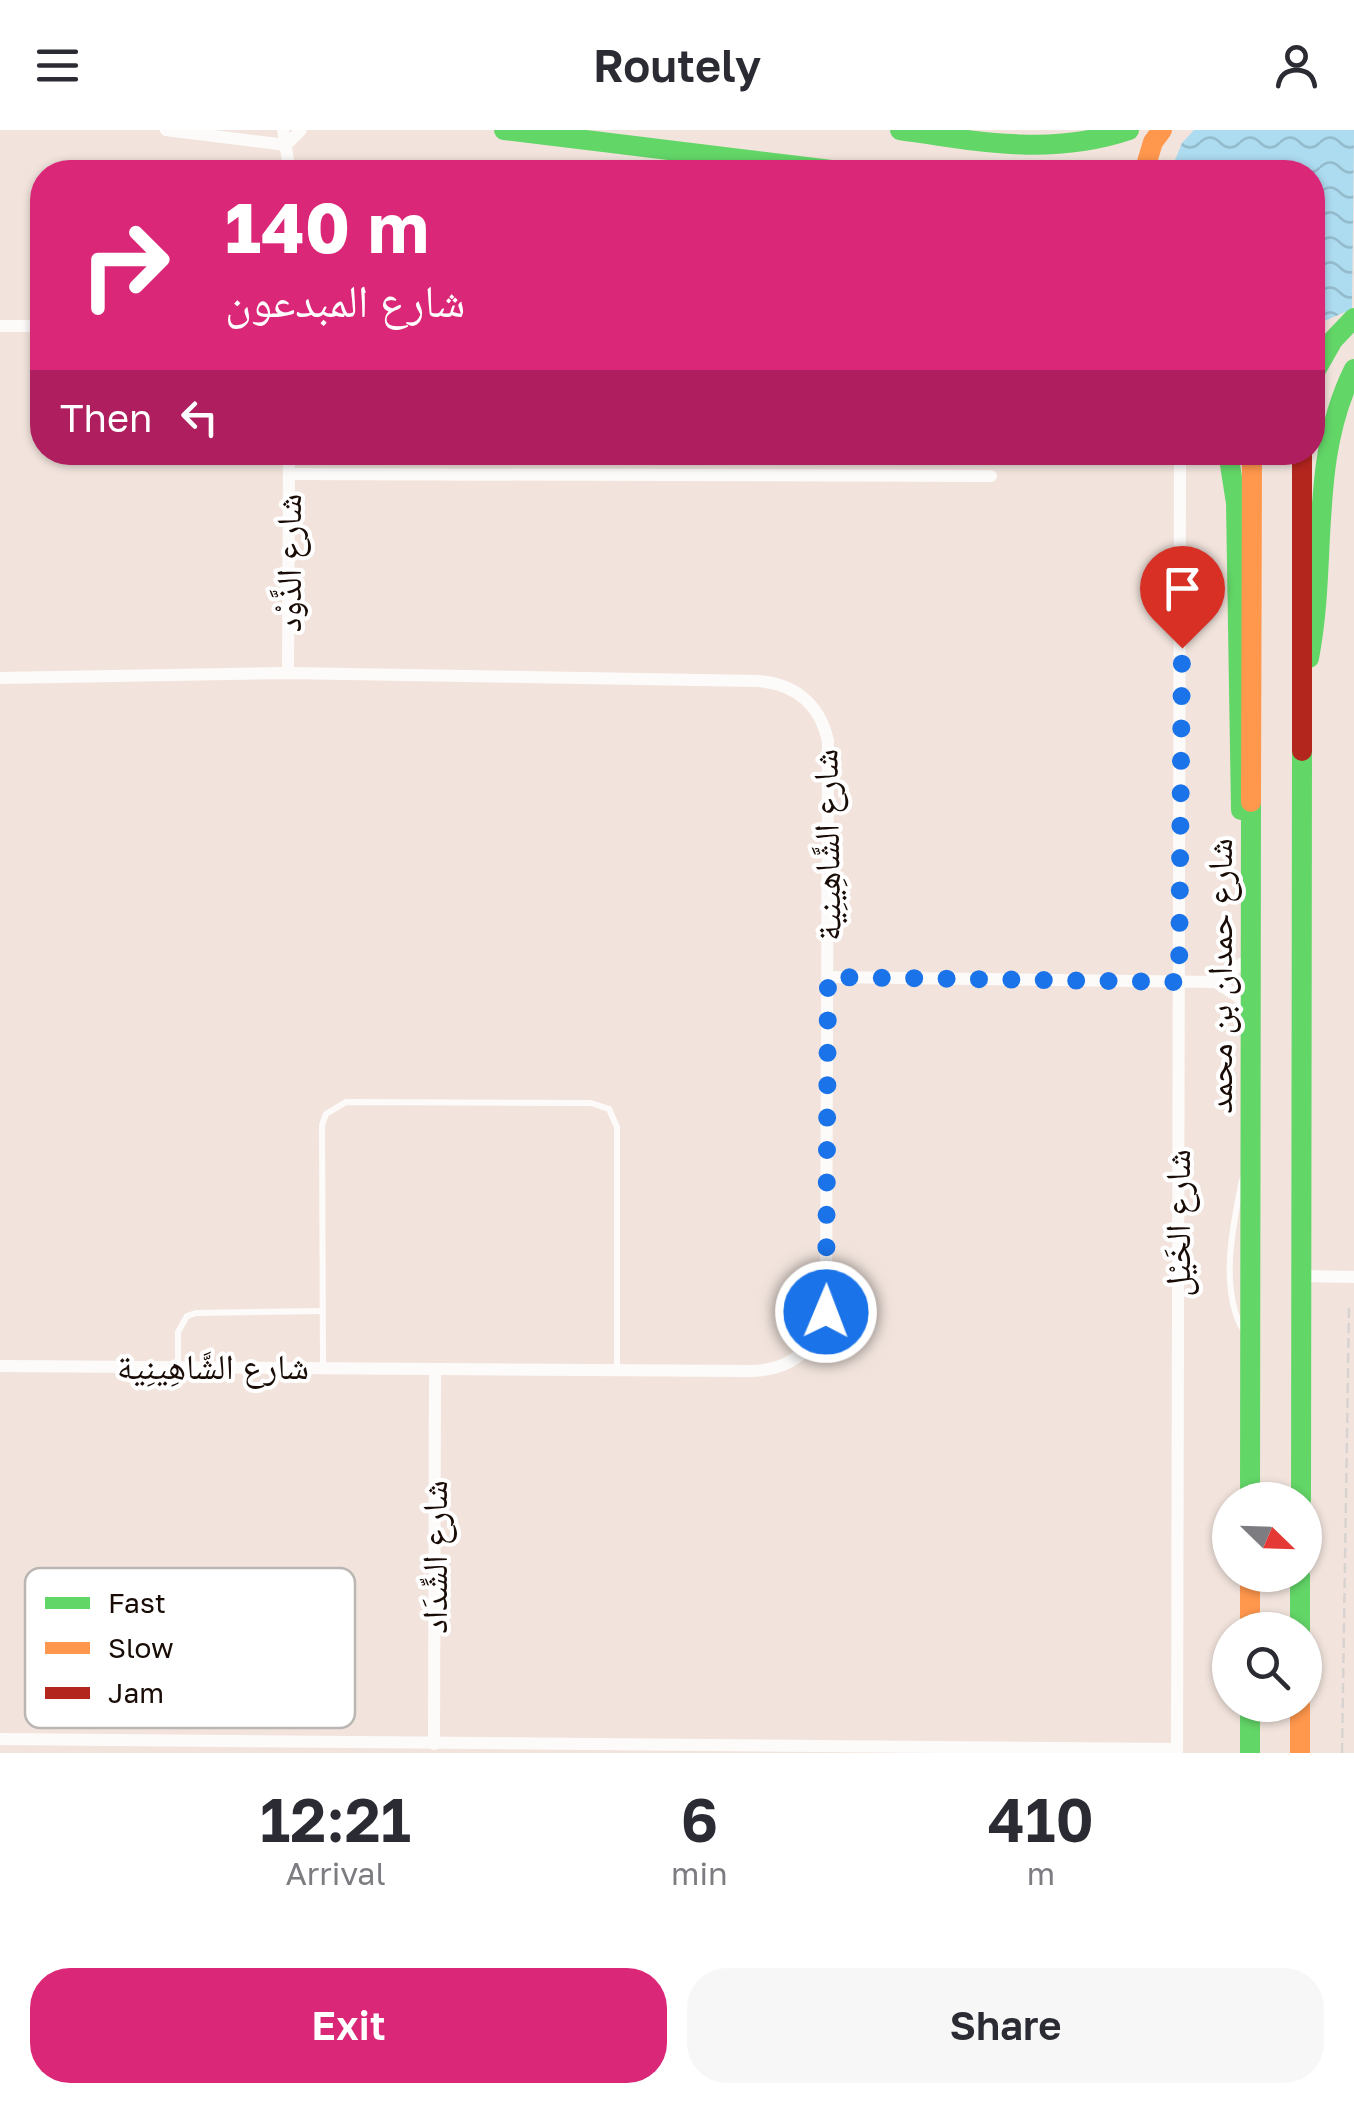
<!DOCTYPE html>
<meta charset="utf-8">
<style>
body{margin:0;font-family:"Golos Text","Noto Naskh Arabic",sans-serif;background:#f7f7f7;color:#2b2b33;height:100vh;display:flex;flex-direction:column;font-size:38px;white-space:nowrap}
*{box-sizing:border-box;margin:0}
p{font-size:32px;color:#7c7c81}
.icon{flex:none;width:55px;height:55px;fill:none;stroke:currentColor;stroke-width:2;stroke-linecap:round;stroke-linejoin:round}
.map{position:relative;height:1623px;overflow:hidden}
.panel{display:flex;flex-direction:column;background:#fff;flex:1}
.panel>*{flex:none}
.guide{position:absolute;left:30px;top:30px;width:1295px;height:305px;border-radius:40px;box-shadow:0 2px 8px #0004;background:#db2777;color:#fff;overflow:hidden}
.needle{width:65px;rotate:113deg}
.controls{position:absolute;left:1212px;top:1352px;display:grid;gap:20px}
.controls a{display:grid;place-items:center;width:110px;height:110px;border-radius:50%;background:#fff;box-shadow:0 2px 8px #0004;font-size:50px}
.pin{position:absolute;display:grid;place-items:center;width:85px;height:85px;color:#fff;margin:-102px -42px;border-radius:50% 50% 50% 0;rotate:-45deg;box-shadow:0 0 10px #0007}
.pin .icon{rotate:45deg}
.me{position:absolute;width:110px;margin:-55px;rotate:1deg;stroke-linejoin:round;filter:drop-shadow(0 0 8px #0008)}
.turn{display:flex;align-items:center;gap:35px;height:210px;padding:0 30px;font-size:45px}
.turn .icon{width:130px;height:130px;stroke-width:2.5}
.turn b{display:block;font-size:70px;line-height:85px}
.then{display:flex;align-items:center;height:95px;padding:0 30px;background:#0003;gap:20px;font-size:38px}
.eta{display:flex;justify-content:space-evenly;align-items:center;height:170px;text-align:center}
.eta b{font-size:60px;font-weight:600;line-height:70px}
.button{display:flex;gap:20px;margin-top:auto;padding:20px 30px}
.button a{flex:1;height:115px;border-radius:40px;background:#db2777;color:#fff;font-size:40px;font-weight:600;line-height:115px;text-align:center}
.button a+a{background:#f7f7f7;color:#2b2b33}
header{display:flex;justify-content:space-between;align-items:center;height:130px;padding:0 30px;background:#fff;font-size:45px;font-weight:600}
.map>svg:first-child{display:block}
</style>
<header><svg class="icon" aria-label="menu" viewBox="0 0 24 24"><path d="M4 6h16M4 12h16M4 18h16"/></svg>Routely<svg class="icon" aria-label="person" viewBox="0 0 24 24"><circle cx="12" cy="8" r="4"/><path d="M4 21q1-7 8-7t8 7"/></svg></header>
<div class="map">
<svg width="1354" height="1623" viewBox="0 0 1354 1623">
<defs>
<pattern id="water-waves" width="16" height="10" patternUnits="userSpaceOnUse" patternTransform="scale(2.5)"><rect width="16" height="10" fill="#addbf0"/><path d="M0 5q4-4 8 0t8 0" fill="none" stroke="#94bbcc"/></pattern>
</defs>
<rect width="100%" height="100%" fill="#f2e4dd"/>
<!-- water -->
<polygon fill="url(#water-waves)" points="1194,0 1354,0 1352,179 1313,196 1312,42 1170,42 1182,13"/>
<g fill="none" stroke-linecap="round" stroke-linejoin="round">
<!-- path -->
<polyline stroke="#d8d3d1" stroke-width="2.5" stroke-dasharray="10 5" stroke-linecap="butt" points="1342,1623 1349,1176"/>
<!-- lane -->
<g stroke="#fdfbfa" stroke-width="6">
<path d="M1242,1050C1233,1095 1219,1158 1243,1200"/>
<polyline points="178,1236 178,1202 187,1186 196,1183 323,1181"/>
<polyline points="323,1236 322,995 326,984 346,972 591,973 609,979 617,997 617,1239"/>
</g>
<!-- street -->
<g stroke="#fdfbfa" stroke-width="12">
<polyline points="166,0 286,15"/>
<polyline points="283,0 290,42"/>
<polyline points="286,15 301,0"/>
<polyline points="0,196 42,196"/>
<polyline points="289,344 991,346"/>
<polyline points="288,543 289,322"/>
<path d="M0,548L288,543L758,551C795,554 820,574 828,611L826,1182C815,1221 789,1241 749,1241L0,1236"/>
<polyline points="828,847 1216,852 1252,876"/>
<polyline points="1216,852 1250,828"/>
<polyline points="1301,1146 1354,1147"/>
<polyline points="0,1609 1177,1619"/>
<polyline points="434,1614 435,1240"/>
<polyline points="1177,1623 1180,322"/>
</g>
<!-- fast -->
<g stroke="#63d668" stroke-width="20">
<polyline points="504,0 848,42"/>
<path d="M900,0C978,12 1052,26 1129,0"/>
<polyline points="1312,247 1333,210 1354,188"/>
<polyline points="1228,322 1236,373 1241,680"/>
<path d="M1309,528C1328,429 1308,331 1354,239"/>
<polyline points="1250,1370 1251,672"/>
<polyline points="1301,1370 1302,621"/>
<polyline points="1300,1445 1300,1500"/>
<polyline points="1250,1575 1250,1623"/>
</g>
<!-- slow -->
<g stroke="#ff974d" stroke-width="20">
<polyline points="1144,42 1153,12 1162,0"/>
<polyline points="1251,672 1252,322"/>
<polyline points="1250,1445 1250,1500"/>
<polyline points="1300,1575 1300,1623"/>
</g>
<!-- jam -->
<polyline stroke="#b3261e" stroke-width="20" points="1302,621 1302,322"/>
</g>
<g fill="none" stroke-linecap="round" stroke-linejoin="round">
<!-- route -->
<polyline stroke="#1a73e8" stroke-width="18" stroke-dasharray="0 32.4" points="826,1182 828,847 1179,852 1182,518"/>
</g>
<g text-anchor="middle" stroke-width="8" stroke-linejoin="round" paint-order="stroke">
<!-- street labels -->
<g font-size="35" fill="#190c06" stroke="#fff">
<text transform="translate(289 433) rotate(-90)" y="12">شارع الذَّوْد</text>
<text transform="translate(827 715) rotate(-91)" y="12">شارع الشَّاهِينِية</text>
<text transform="translate(1220 846) rotate(-90)" y="12">شارع حمدان بن محمد</text>
<text transform="translate(1178 1093) rotate(-90)" y="12">شارع الخَيْل</text>
<text x="213" y="1249">شارع الشَّاهِينِية</text>
<text transform="translate(435 1427) rotate(-90)" y="12">شارع الشِّدَاد</text>
</g>
</g>
<!-- legend -->
<rect x="25" y="1438" width="330" height="160" rx="15" fill="#fff" stroke="#bab6b4" stroke-width="2.5"/>
<rect x="45" y="1467" width="45" height="12" fill="#63d668"/>
<rect x="45" y="1512" width="45" height="12" fill="#ff974d"/>
<rect x="45" y="1557" width="45" height="12" fill="#b3261e"/>
<g font-size="28" fill="#190c06">
<text x="108" y="1483">Fast</text>
<text x="108" y="1528">Slow</text>
<text x="108" y="1573">Jam</text>
</g>
</svg>
<div class="controls">
<a><svg class="needle" viewBox="-14 -14 28 28"><path d="M0-13l5 13h-10z" fill="#e53935"/><path d="M0 13l5-13h-10z" fill="#7c7c81"/></svg></a>
<a><svg class="icon" aria-label="search" viewBox="0 0 24 24"><circle cx="10" cy="10" r="6"/><path d="M15 15l6 6"/></svg></a>
</div>
<div class="pin" style="left:1182px;top:518px;background:#d93025"><svg class="icon" aria-label="arrive" viewBox="0 0 24 24"><path d="M6 21V4h12l-3 4 3 4H6"/></svg></div>
<svg class="me" style="left:826px;top:1182px" viewBox="-20 -20 40 40"><circle r="17" fill="#1a73e8" stroke="#fff" stroke-width="3"/><path d="M0-11L8 9 0 5-8 9z" fill="#fff"/></svg>
<div class="guide">
<div class="turn"><svg class="icon" aria-label="right" viewBox="0 0 24 24"><path d="M7 20v-9h11M14 6l5 5-5 5"/></svg><div><b>140 m</b>شارع المبدعون</div></div>
<div class="then">Then<svg class="icon" aria-label="left" viewBox="0 0 24 24"><path d="M17 20v-9H6M10 6l-5 5 5 5"/></svg></div>
</div>
</div>
<section class="panel">
<div class="eta">
<div><b>12:21</b><p>Arrival</p></div>
<div><b>6</b><p>min</p></div>
<div><b>410</b><p>m</p></div>
</div>
<div class="button"><a>Exit</a><a>Share</a></div>
</section>
